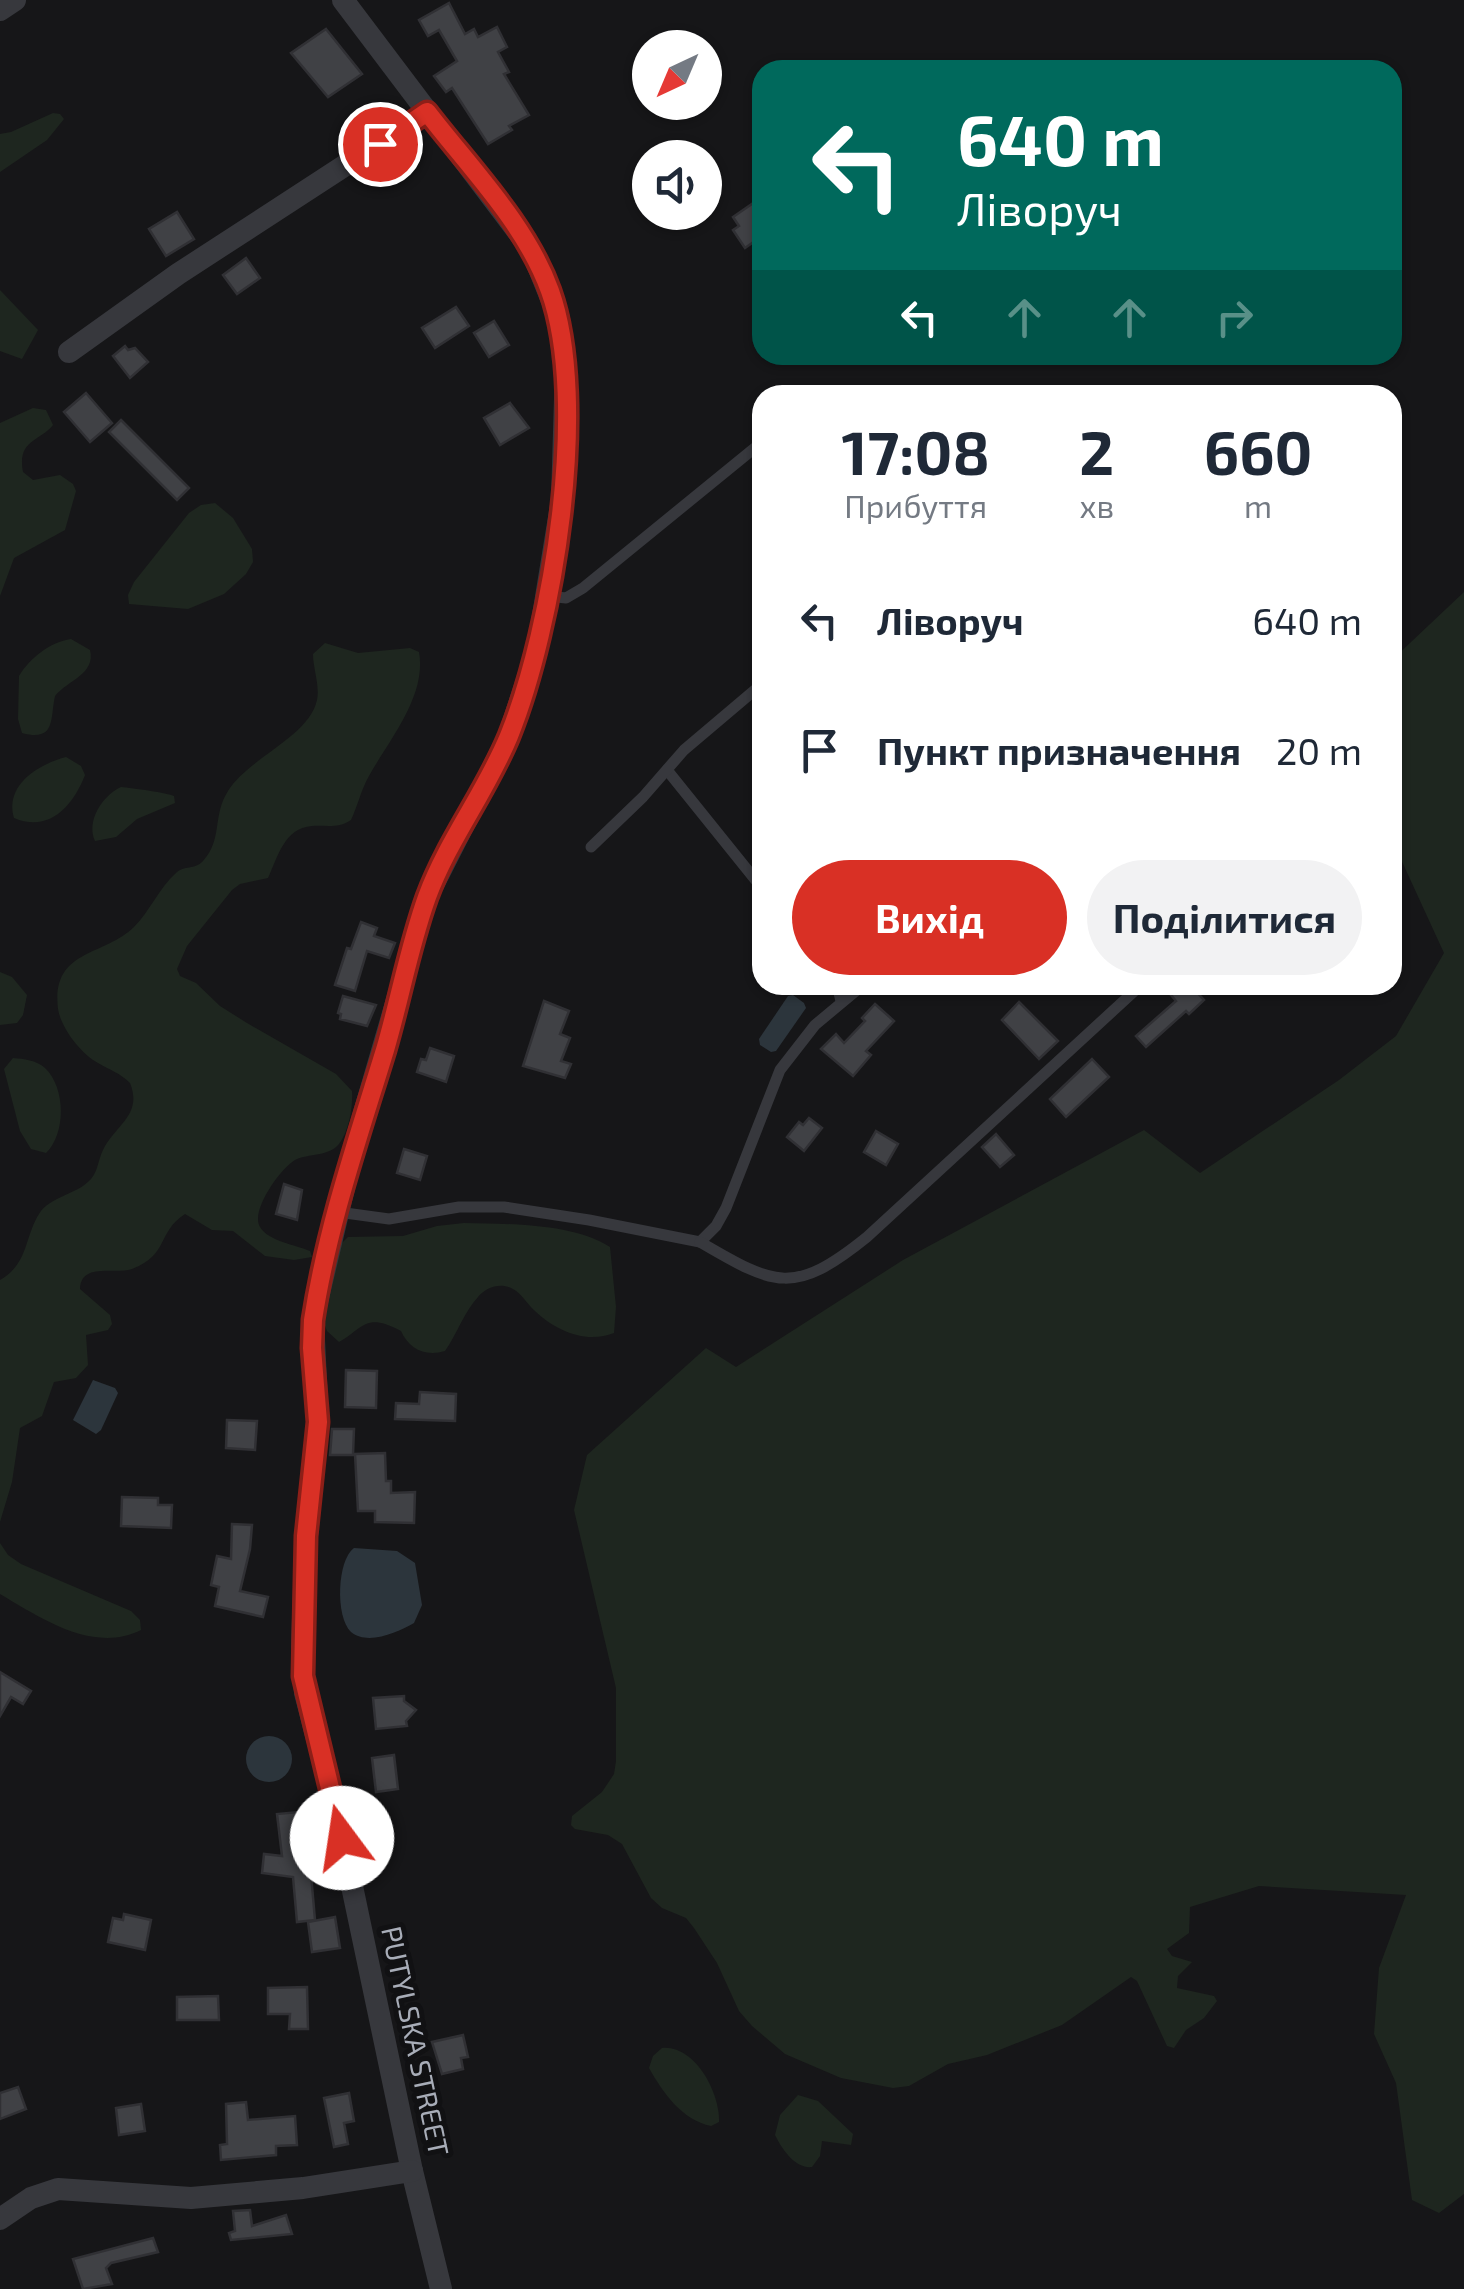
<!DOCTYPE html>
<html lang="uk">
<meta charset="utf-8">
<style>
body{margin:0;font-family:"Exo 2",sans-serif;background:#f2f2f3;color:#1f2937;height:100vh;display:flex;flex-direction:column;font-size:38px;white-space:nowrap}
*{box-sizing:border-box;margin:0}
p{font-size:32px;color:#747a83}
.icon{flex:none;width:55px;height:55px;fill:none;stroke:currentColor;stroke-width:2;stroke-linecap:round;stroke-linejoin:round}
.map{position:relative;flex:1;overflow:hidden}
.panel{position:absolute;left:752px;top:385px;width:650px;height:610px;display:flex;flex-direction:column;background:#fff;border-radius:30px;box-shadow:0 2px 8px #0004}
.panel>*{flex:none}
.hud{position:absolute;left:752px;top:60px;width:650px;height:305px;border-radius:30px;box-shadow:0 2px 8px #0004;background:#00695c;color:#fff;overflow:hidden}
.needle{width:65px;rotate:224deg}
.fabs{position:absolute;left:632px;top:30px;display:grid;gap:20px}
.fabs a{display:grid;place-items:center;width:90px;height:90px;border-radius:50%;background:#fff;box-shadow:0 2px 8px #0004;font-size:50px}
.pin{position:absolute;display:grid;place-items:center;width:85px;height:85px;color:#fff;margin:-42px;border:5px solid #fff;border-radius:50%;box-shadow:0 2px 10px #0007}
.me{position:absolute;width:110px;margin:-55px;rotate:346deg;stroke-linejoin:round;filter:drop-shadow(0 0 8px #0008)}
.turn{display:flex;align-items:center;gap:35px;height:210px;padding:0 40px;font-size:45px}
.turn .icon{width:130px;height:130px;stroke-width:2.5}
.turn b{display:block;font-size:70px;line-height:85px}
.lanes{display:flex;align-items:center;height:95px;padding:0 40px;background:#0003;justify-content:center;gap:50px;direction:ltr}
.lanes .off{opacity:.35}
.eta{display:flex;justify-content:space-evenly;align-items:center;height:170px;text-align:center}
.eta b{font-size:60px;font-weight:700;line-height:70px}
.button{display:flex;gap:20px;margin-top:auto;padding:20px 40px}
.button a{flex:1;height:115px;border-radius:60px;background:#d93025;color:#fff;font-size:40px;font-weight:700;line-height:115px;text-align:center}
.button a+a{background:#f2f2f3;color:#1f2937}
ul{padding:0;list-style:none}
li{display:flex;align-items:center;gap:30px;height:130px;padding:0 40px}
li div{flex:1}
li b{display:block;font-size:38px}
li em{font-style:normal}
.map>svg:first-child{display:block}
</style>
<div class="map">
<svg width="1464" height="2289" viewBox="0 0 1464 2289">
<rect width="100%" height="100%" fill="#161618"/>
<!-- green -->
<g fill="#1e261f">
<polygon points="53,113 60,114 64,119 47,140 0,172 0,134 11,132"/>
<polygon points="0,290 38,330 22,359 0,351"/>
<path d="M33,408L46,410L53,425C39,442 17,440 23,472L33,480L60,475L73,484L76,491L65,530L14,558L0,596V423Z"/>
<polygon points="215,503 233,518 252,549 253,562 246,574 224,594 188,609 129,604 128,595 134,582 189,513 201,505"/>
<polygon points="1464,592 1464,2194 1439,2213 1412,2200 1396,2083 1374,2034 1379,1968 1406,1895 1259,1886 1190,1907 1189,1933 1167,1949 1172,1956 1192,1962 1178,1976 1177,1988 1214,1996 1217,2001 1204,2018 1186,2030 1174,2048 1167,2046 1137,1981 1131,1977 1062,2025 987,2055 948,2064 909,2086 893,2088 841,2078 785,2054 752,2026 739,2011 717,1963 694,1928 686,1918 662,1908 651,1898 622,1844 608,1835 575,1829 571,1825 572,1816 602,1792 614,1774 616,1761 616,1688 574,1510 587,1455 706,1348 736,1367 903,1260 1144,1130 1200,1173 1339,1080 1396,1036 1444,953 1393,842 1393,659"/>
<path d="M71,639L90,650C96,674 68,680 55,696C50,719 56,742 22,733L18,719L19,676C30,658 50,642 71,639Z"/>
<path d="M325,643L358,653L410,648L419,652C427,696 389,740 369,776C361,790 358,805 351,820C337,829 327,825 312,826C284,828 278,857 268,878L240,884L232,890L187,946L177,969L180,976L196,983L220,1006L247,1023L336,1074L352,1091C353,1107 349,1131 339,1144C328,1157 309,1153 295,1160C280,1169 250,1211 260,1227C268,1241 296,1245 310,1251L312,1257L294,1260L265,1256L233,1231L212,1230L185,1214C157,1232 169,1255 132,1269C115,1275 81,1262 80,1289L110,1315L112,1324L108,1330L86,1335L88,1365L76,1378L54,1382L42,1416L20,1428L12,1482L0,1522V1280C29,1263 24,1238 39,1214C50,1196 77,1195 91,1179C98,1171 98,1160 103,1150C115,1125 143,1115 130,1083C120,1073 110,1070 98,1063C81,1054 61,1028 58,1009C51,949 103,957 134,927C150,911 159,888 176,873C184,865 195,870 203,861C223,839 212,816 228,791C248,758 309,737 317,700C320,685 313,669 313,654Z"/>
<path d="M66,757L81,766L85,775C73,806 49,833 14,818C4,785 39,764 66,757Z"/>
<path d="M121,787C132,788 168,793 174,796L175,803L137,819L116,837L95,841C86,821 102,796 121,787Z"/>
<polygon points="0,972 12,977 27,995 23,1015 17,1023 0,1025"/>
<path d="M13,1058C24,1059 36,1060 45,1068C66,1088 66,1134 46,1153L31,1149L20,1131L4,1069Z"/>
<path d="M464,1223C507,1224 573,1223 610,1247L616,1307L614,1333C586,1344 556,1331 535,1311C527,1304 522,1294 513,1289C501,1282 486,1287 478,1297C464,1312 457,1334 445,1351C425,1357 409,1349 401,1331C365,1312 364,1328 339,1342L327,1331L323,1320L340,1245L348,1237L403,1236L437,1226Z"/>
<path d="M0,1543L8,1555L21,1564L131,1611L140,1620L141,1630C93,1654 41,1618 0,1594Z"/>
<path d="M662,2048C695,2045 720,2093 719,2122L711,2126C682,2120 663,2093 649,2068L653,2056Z"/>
<path d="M798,2095L818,2101L853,2134L851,2145L822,2141L820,2156L812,2167C795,2169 782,2149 775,2135L780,2115Z"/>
</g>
<!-- water -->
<g fill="#2c353c">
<polygon points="793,995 804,1003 806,1008 776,1051 771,1052 760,1045 759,1039 788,996"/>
<polygon points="93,1380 115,1388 118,1393 101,1430 96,1434 73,1420"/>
<path d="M354,1548L397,1551L415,1563L422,1605L414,1623C398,1632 368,1646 351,1632C335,1617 337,1560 354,1548Z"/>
<circle cx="269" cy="1759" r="23"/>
</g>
<!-- building -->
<g fill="#404145" stroke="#303034" stroke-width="2.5">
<polygon points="449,3 465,34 474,29 478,37 497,27 507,47 498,52 509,72 504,74 529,115 509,126 512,130 488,144 452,88 446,92 434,76 457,61 439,30 428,36 419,20"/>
<polygon points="326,29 362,74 328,97 291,53"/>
<polygon points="762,197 762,236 745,248 733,230 739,226 733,217"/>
<polygon points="177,212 194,239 166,256 149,229"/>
<polygon points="246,258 260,278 237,294 223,275"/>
<polygon points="456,307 469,326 435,348 422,328"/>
<polygon points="494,321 509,345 489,357 474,333"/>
<polygon points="125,346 128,350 135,348 148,362 130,378 113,356"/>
<polygon points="86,393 112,423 90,442 64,412"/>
<polygon points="510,403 529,428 500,445 484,418"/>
<polygon points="121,420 189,488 177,500 109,432"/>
<polygon points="361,922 377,928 374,936 395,943 389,958 367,951 355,991 335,985 347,948 351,949"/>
<polygon points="1181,985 1190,985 1204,1000 1189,1014 1186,1011 1146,1047 1136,1036 1176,1001 1171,995"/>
<polygon points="343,996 376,1005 367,1026 340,1019 341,1014 338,1013"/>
<polygon points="544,1001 569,1011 560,1034 570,1038 561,1061 571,1064 565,1078 523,1066"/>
<polygon points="1019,1002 1058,1041 1039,1059 1002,1020"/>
<polygon points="875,1004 894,1021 866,1051 871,1055 853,1076 821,1049 836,1034 844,1043 865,1021 862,1018"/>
<polygon points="430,1048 454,1056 446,1082 417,1072 421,1059 426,1060"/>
<polygon points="1092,1059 1109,1077 1066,1117 1050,1099"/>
<polygon points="809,1118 822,1128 804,1151 787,1137 799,1122 803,1125"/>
<polygon points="876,1131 898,1144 886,1165 864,1152"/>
<polygon points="996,1134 1014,1155 1000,1167 982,1147"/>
<polygon points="404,1149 427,1156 420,1180 397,1173"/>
<polygon points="284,1184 302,1190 297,1220 276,1214"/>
<polygon points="346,1370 377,1371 376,1408 345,1407"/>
<polygon points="420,1392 456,1394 455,1421 395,1419 396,1403 419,1404"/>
<polygon points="227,1420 257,1421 255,1450 226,1448"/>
<polygon points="332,1429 354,1429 353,1455 330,1455"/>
<polygon points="385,1453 386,1481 391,1481 391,1493 415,1492 414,1523 375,1522 375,1511 358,1511 355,1454"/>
<polygon points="122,1497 158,1498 158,1505 172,1505 171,1528 121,1526"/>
<polygon points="232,1524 252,1525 250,1549 240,1591 268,1597 263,1617 215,1606 219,1587 211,1585 217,1556 231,1559"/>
<polygon points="0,1672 31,1691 23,1704 11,1697 0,1716"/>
<polygon points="404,1696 404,1701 416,1710 406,1721 407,1726 376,1729 373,1698"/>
<polygon points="394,1755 398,1789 376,1792 372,1758"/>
<polygon points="309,1811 314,1856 320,1856 322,1874 311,1874 315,1920 297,1922 293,1877 262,1873 264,1854 282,1856 277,1814"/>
<polygon points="124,1914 151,1920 145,1950 108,1942 113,1918 123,1920"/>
<polygon points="335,1917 340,1948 312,1952 308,1922"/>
<polygon points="307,1987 308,2029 289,2029 290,2014 268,2014 268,1988"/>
<polygon points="218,1996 219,2020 177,2020 177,1997"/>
<polygon points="463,2035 468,2057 461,2058 463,2069 442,2074 432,2042"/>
<polygon points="18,2087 26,2109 0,2119 0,2093"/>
<polygon points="349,2093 354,2121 344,2123 348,2144 334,2147 324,2098"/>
<polygon points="246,2102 248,2120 295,2116 297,2145 276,2146 276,2155 221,2160 220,2145 227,2144 226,2104"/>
<polygon points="141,2104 145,2131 119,2135 116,2108"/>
<polygon points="250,2210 252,2226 286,2215 292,2234 231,2240 229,2233 235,2231 233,2211"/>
<polygon points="153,2238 158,2252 111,2263 106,2268 112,2284 83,2289 73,2259"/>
</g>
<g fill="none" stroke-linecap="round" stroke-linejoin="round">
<!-- service -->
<g stroke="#37383d" stroke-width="11">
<polyline points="548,596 566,598 583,588 762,442"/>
<polyline points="667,770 762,888"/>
<polyline points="591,847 643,797 684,750 762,684"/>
<polyline points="837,985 841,1001"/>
<polyline points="338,1212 389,1219 459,1207 504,1207 589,1220 700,1242 716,1226 726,1208 780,1070 815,1025 863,985"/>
<path d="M700,1242C775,1286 794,1296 867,1237L1141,985"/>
</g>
<!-- minor -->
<g stroke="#37383d" stroke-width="22">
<polyline points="343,0 531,249 559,318 566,365 562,499 538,646 508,738 427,897 352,1154 313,1319 318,1422 305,1557 302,1647 305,1693 337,1815 412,2171 441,2289"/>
<polyline points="0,10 15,0"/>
<polyline points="69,352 178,274 427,112"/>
<polyline points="0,2219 31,2198 58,2189 191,2198 303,2188 412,2171"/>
</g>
</g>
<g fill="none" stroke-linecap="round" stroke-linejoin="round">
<defs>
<path id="route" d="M342,1838L303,1676L306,1536L318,1422L312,1348L313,1320C327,1228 358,1138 385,1050C400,999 409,947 427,897C448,840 486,792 509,736C553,627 590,403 550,291C526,224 470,168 427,112L380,144"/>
</defs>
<!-- route casing -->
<use href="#route" stroke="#8d1f18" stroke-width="25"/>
<!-- route -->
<use href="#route" stroke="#d93025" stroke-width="18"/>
</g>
<g text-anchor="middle" stroke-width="10" stroke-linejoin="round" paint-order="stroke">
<!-- street labels -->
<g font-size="28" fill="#a8adb8" stroke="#111113">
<text transform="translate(415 2041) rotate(78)" y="10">PUTYLSKA STREET</text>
</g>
</g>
</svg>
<div class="fabs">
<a><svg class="needle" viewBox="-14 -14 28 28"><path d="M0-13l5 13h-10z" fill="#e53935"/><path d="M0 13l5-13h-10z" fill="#747a83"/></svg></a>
<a><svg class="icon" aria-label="sound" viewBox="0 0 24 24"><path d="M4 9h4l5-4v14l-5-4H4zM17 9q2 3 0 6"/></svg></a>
</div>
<div class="pin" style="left:380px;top:144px;background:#d93025"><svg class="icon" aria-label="arrive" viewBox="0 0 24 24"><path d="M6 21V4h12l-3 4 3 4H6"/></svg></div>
<svg class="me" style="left:342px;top:1838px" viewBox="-20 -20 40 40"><circle r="19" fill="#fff"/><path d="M0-13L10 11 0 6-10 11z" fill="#d93025"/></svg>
<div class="hud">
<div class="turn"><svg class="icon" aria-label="left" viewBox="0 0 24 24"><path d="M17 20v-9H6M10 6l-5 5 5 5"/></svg><div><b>640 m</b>Ліворуч</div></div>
<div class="lanes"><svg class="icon" aria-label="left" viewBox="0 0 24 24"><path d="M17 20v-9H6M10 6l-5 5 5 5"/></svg><svg class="icon off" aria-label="ahead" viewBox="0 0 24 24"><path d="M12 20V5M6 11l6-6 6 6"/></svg><svg class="icon off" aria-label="ahead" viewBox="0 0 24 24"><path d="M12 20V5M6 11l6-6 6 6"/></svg><svg class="icon off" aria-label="right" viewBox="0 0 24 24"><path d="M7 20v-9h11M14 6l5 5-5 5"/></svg></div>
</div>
<section class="panel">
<div class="eta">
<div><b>17:08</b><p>Прибуття</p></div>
<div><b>2</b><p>хв</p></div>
<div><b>660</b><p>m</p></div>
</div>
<ul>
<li><svg class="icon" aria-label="left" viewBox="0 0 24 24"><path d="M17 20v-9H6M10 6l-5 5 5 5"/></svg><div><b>Ліворуч</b></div><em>640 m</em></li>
<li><svg class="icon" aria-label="arrive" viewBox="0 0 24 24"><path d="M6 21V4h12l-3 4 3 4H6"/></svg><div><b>Пункт призначення</b></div><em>20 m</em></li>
</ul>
<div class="button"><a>Вихід</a><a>Поділитися</a></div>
</section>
</div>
